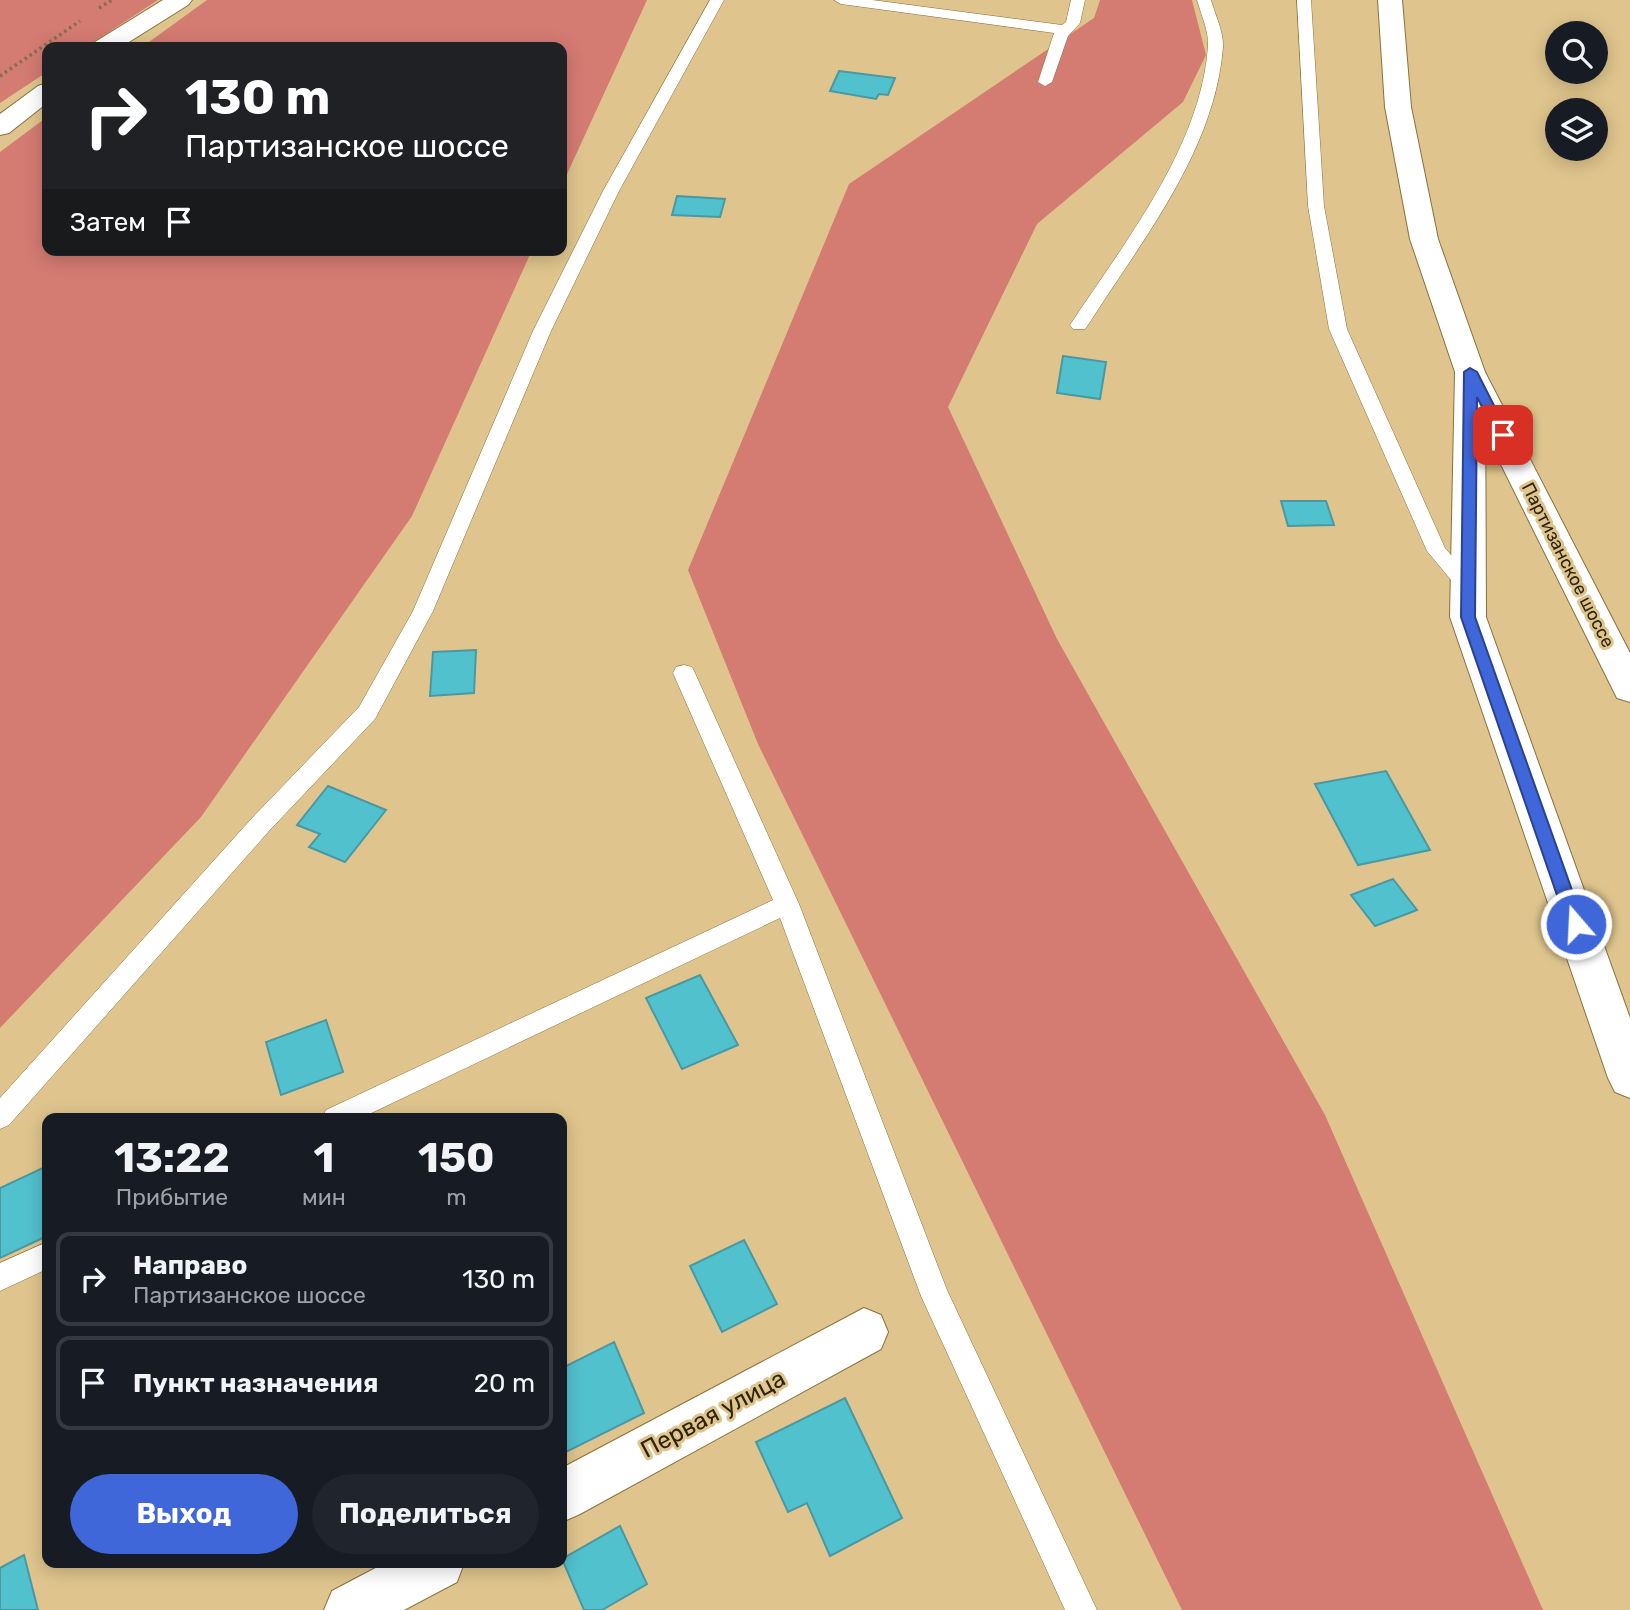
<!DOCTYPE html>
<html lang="ru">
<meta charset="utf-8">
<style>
body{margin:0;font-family:Rubik,sans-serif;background:#20242c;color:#f1f3f6;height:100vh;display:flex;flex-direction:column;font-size:26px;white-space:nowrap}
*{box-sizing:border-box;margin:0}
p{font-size:23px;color:#9ea1a6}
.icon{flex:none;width:38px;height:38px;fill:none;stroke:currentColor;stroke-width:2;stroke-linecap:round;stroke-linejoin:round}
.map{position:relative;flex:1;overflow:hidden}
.side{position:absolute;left:42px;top:1113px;width:525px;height:455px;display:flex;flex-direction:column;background:#171b24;border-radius:14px;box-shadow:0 4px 18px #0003}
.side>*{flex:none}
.top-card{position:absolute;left:42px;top:42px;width:525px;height:214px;border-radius:14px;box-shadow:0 4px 18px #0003;background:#202124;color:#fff;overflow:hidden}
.tools{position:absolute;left:1545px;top:21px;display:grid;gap:14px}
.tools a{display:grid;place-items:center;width:63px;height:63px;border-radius:50%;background:#171b24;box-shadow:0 4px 18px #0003;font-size:35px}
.pin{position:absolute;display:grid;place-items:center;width:60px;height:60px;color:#fff;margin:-30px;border-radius:14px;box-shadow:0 4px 10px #0006}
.me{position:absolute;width:77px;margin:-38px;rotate:341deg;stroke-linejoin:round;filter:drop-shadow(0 0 5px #0008)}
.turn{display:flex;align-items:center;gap:24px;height:147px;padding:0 28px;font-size:32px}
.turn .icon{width:91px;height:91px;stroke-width:2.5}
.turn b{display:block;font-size:49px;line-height:60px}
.then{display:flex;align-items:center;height:66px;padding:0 28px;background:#0003;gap:14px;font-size:26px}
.eta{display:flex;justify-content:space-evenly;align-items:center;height:119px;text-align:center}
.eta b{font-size:42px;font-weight:700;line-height:49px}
.primary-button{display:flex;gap:14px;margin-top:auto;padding:14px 28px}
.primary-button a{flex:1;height:80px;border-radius:42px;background:#3f67d9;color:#fff;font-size:28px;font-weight:700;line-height:80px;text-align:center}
.primary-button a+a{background:#20242c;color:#f1f3f6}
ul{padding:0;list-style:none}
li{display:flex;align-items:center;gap:21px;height:94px;margin:0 14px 10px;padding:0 14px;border:4px solid #363941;border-radius:14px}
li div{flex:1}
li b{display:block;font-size:26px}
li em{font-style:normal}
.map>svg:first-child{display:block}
</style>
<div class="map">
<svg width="1630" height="1610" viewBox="0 0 1630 1610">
<rect width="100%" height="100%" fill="#dfc58d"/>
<!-- green -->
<g fill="#d47b72">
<polygon points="0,0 158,0 86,47 47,47 47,72 0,103"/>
<polygon points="207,0 647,0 562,185 562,47 142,47"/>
<polygon points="1100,0 1192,0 1206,55 1183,102 1037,224 948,407 1057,639 1325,1115 1543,1610 1182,1610 758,744 688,570 849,184 1094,18"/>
<polygon points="47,117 47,250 532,250 412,516 201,817 0,1028 0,152"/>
</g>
<!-- building -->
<g fill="#52c1ce" stroke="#4a98a2" stroke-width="2">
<polygon points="839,71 895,78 888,95 879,94 876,99 830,91"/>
<polygon points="677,196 725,199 720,217 672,215"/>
<polygon points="1063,356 1106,362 1100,399 1057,393"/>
<polygon points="1281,501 1326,501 1334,525 1288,526"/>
<polygon points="476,650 474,693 430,696 433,652"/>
<polygon points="1386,771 1430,850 1358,865 1315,784"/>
<polygon points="328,786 386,810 345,862 309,847 320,834 297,825"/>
<polygon points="1393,879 1417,910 1375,926 1351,895"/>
<polygon points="700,975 738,1045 682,1069 646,998"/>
<polygon points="326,1020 343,1072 281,1095 266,1042"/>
<polygon points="47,1166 47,1236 0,1258 0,1188"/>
<polygon points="744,1240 777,1304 722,1332 690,1266"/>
<polygon points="614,1342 644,1413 562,1454 562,1368"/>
<polygon points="845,1398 902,1518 830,1556 807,1503 788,1512 756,1442"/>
<polygon points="620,1526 647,1584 602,1610 584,1610 562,1559"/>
<polygon points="24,1555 38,1610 0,1610 0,1568"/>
</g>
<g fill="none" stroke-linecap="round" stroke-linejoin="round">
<defs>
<g id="lane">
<polygon points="710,0 724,0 619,191 551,331 433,611 375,719 269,831 9,1125 0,1129 0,1098 253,817 359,707 413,611 533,331 603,191"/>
<polygon points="834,0 872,0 1062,25 1066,22 1071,0 1085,0 1080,23 1068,36 1052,82 1045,86 1038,82 1054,33 841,4"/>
<path d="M1197,0H1211C1215,14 1224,33 1223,47C1215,151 1142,240 1088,325L1085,329H1073L1070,325C1124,243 1201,147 1208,46C1209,32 1201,14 1197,0Z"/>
<polygon points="1297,0 1311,0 1324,206 1347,329 1445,548 1478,587 1475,592 1468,594 1461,592 1427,551 1329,329 1308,206"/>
<polygon points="684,665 692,667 695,673 799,904 947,1290 1097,1610 1065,1610 921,1296 780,918 361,1118 322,1118 326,1110 773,900 673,673 676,667"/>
<polygon points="47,1242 47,1269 0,1291 0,1263"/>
</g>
<g id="street">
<polygon points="163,0 192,0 188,5 121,47 92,47 95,42"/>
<polygon points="47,83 47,103 9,133 0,135 0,114 38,86"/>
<polygon points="1470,362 1481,365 1485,372 1486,617 1630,1018 1630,1098 1615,1092 1608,1078 1450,617 1455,372 1459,365"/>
<polygon points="864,1308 881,1315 888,1332 881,1349 580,1514 562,1522 562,1468"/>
<polygon points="385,1563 464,1563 457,1582 404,1610 324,1610 332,1591"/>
</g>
<polygon id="secondary" points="1378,0 1402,0 1411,107 1438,239 1485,372 1630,653 1630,702 1617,698 1612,688 1455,372 1410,239 1385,107"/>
</defs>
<!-- lane casing -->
<use href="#lane" stroke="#89713c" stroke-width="1"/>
<!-- street casing -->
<use href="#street" stroke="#89713c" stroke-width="2"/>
<!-- secondary casing -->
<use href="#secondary" stroke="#89713c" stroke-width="2"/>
<!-- path -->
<g stroke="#82704a" stroke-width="3.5" stroke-dasharray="2.5 3.5" stroke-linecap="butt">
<polyline points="99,8 112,0"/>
<polyline points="0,76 80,21"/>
</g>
<!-- lane -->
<use href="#lane" fill="#fff" fill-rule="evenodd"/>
<!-- street -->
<use href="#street" fill="#fff" fill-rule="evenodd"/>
<!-- secondary -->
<use href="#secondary" fill="#fff" fill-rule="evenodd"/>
</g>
<!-- route -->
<polygon fill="#3f67d9" stroke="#29438d" stroke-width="2" points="1470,368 1477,372 1509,435 1503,440 1498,438 1477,397 1475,617 1584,924 1582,929 1570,929 1567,924 1461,617 1464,372"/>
<g text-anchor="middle" stroke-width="6" stroke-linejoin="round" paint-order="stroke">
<!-- far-street labels -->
<g font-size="18" fill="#2e240d" stroke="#dfc58d">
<text transform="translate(1568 565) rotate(63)" y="6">Партизанское шоссе</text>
</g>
<!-- near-street labels -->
<g font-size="24" fill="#2e240d" stroke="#dfc58d">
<text transform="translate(713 1414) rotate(-28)" y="8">Первая улица</text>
</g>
</g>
</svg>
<div class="tools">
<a><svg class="icon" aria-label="search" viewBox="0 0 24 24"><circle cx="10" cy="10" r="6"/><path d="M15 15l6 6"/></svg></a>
<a><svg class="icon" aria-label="layers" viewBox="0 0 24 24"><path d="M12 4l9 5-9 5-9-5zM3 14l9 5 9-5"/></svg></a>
</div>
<div class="pin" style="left:1503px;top:435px;background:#d93025"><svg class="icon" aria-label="arrive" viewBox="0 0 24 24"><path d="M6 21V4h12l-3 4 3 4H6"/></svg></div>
<svg class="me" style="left:1576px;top:924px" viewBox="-20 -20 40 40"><circle r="17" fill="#3f67d9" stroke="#fff" stroke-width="3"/><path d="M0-11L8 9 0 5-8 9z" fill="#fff"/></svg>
<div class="top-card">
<div class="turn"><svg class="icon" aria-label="right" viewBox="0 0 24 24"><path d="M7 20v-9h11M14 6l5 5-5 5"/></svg><div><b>130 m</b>Партизанское шоссе</div></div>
<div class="then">Затем<svg class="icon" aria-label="arrive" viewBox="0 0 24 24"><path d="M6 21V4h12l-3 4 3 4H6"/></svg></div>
</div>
<section class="side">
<div class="eta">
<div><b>13:22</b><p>Прибытие</p></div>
<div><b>1</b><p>мин</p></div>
<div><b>150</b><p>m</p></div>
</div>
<ul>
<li><svg class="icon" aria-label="right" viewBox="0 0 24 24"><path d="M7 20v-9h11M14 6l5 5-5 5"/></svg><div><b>Направо</b><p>Партизанское шоссе</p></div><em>130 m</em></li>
<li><svg class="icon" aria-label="arrive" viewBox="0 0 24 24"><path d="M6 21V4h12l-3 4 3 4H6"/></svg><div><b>Пункт назначения</b></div><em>20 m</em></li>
</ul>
<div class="primary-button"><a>Выход</a><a>Поделиться</a></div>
</section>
</div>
